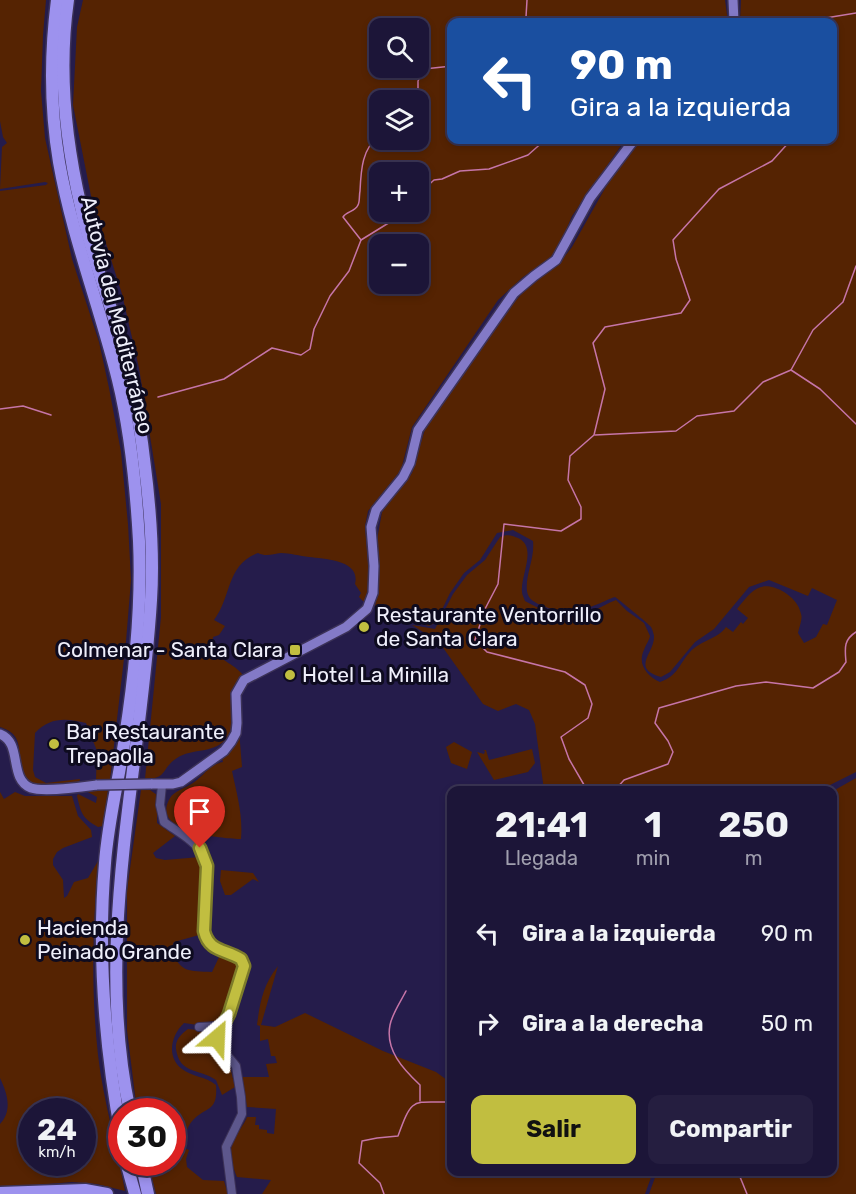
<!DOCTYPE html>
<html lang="es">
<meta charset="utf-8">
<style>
body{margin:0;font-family:Rubik,sans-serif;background:#251e40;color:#f1f3f6;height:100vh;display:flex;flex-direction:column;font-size:22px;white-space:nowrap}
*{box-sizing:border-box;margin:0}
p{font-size:20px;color:#a09fae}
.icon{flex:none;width:33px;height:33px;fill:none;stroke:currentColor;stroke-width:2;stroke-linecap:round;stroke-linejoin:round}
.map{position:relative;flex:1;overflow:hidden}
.sheet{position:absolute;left:447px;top:786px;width:390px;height:390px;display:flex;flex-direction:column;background:#1c1538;border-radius:12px;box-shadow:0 3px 9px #0003,0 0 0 2px #3a3453}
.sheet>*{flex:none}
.top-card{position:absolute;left:447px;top:18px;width:390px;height:126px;border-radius:12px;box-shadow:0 3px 9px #0003,0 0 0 2px #3a3453;background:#1a4fa0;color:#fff;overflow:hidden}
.controls{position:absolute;left:369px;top:18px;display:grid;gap:12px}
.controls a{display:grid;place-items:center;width:60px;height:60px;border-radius:12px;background:#1c1538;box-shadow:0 3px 9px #0003,0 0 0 2px #3a3453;font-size:30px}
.speed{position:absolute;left:18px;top:1098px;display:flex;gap:12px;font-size:30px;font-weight:700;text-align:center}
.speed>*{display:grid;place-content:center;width:78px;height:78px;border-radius:50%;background:#1c1538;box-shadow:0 3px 9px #0003,0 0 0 2px #3a3453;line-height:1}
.speed small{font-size:15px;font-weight:400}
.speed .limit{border:9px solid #d22;background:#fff;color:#111}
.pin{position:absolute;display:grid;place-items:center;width:51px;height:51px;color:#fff;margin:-62px -26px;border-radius:50% 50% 50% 0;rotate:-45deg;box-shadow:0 0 6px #0007}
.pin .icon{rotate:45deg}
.me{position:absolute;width:66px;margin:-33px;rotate:26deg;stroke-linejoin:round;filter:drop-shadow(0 0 4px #0008)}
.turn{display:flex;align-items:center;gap:21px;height:126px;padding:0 24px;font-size:27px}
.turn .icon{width:78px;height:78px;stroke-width:2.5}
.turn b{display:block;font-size:42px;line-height:51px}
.eta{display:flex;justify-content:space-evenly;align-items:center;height:102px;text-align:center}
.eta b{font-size:36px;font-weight:700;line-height:42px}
.primary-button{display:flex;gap:12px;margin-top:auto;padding:12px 24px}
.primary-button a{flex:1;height:69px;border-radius:12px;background:#c1be40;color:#111;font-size:24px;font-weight:700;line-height:69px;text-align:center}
.primary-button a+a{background:#251e40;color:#f1f3f6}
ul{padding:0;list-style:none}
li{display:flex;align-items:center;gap:18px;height:90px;padding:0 24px}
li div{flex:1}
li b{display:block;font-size:22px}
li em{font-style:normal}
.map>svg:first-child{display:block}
</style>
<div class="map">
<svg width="856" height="1194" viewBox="0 0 856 1194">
<rect width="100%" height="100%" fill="#251c4b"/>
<!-- green -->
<g fill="#552302" fill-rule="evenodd">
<path d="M0,0H46L43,35L41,91L45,138L72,259L99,342L109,388L121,452L128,524L131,580L126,641L110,780H96L97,751L86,723C66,718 50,717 35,733L33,770L35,777L46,783L80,779L79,783C67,784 53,787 40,786C13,782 24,753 16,738C13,732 6,729 0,727V191L46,185L48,183L45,182L0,189L2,147L7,143L3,137L0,121Z"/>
<path d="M83,0H725L728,22H452V140H625L572,216L561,242L549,260L523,277L498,300L412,427L401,470L368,511L365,526L369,574L368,591L364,602L359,597L361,593L355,584C361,560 325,559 309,557C300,556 290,553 281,553C273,554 266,557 258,553C226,565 232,596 214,620L225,626L219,635L213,637C211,661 230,659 243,675C238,681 234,687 233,695C231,710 236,729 225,740C212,754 192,748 177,758C161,768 168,779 145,779L161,617V504L139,368L122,294L91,196L73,105L77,27ZM380,28H418V68H380ZM380,100H418V140H380ZM380,172H418V212H380ZM380,244H418V284H380Z"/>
<path d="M741,0H856V772L826,787L807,790H544L535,724L529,710L516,704L498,711L483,704L439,642L412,625L435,629L453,594L467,575L485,560L500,537C507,534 511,535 518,538C538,547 520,576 522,592C522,595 524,598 525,601C546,613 566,619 590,612C599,609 607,603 616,600L627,611L644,623L650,636C649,641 646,644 644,650C637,664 647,676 660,682C678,676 679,664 690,652C701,640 718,639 726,627L733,632L741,622L743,624L748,618L737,609C752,590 760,579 784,592C792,597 799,604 801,614C803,619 799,627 798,633L804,643L816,637L823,624L827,625L837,600L812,588L808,596L769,580L749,587L714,629L695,642L670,672L661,677C630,668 655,653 654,636C654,635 652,628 651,627C650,625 617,598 615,597C608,599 604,602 598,604C579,612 562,614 543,606C536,603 528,600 527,591C525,575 535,558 533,541L513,530L497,533L480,560L464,573L450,593L436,622L429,626L403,619L391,610L387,611L375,607L379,573L377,540L382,512L412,473L425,429L505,313L525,290L561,261L572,247L608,183L640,140H832V22H740Z"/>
<path d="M239,730L242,767L232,771C237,795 243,815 241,839C222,838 149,833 170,798C174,791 186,788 193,783C205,775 208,765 223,762L222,758Z"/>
<polygon points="454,742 472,752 467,769 451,763 446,747"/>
<polygon points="532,749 535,763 528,772 494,780 477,752 484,754 485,751 483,750 486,750 489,760"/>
<polygon points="856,778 856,1194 649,1194 657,1172 832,1172 833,791"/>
<path d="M108,790L103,826L98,827C82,818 81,813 77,796L78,794L96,803L97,797L86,791Z"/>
<path d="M141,790H150L157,795V823L175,836L153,853L156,858L165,860L200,857L202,869L199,935L174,942L171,949C180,973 189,971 212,972L220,955C229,958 238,958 239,970L223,1018L216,1021L198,1023V1025L184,1023C171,1035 166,1057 182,1069C192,1077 205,1076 216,1085C218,1112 207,1106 193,1120C186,1128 184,1138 184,1148L189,1150L186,1159L187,1167L203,1180L224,1181L228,1194H156L148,1163L172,1162V1112L137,1111L127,1030V890Z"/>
<path d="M0,792L4,799L15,792L25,796H72L78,816L91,830L92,837L63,848L57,852L53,859V865L63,880L64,898L67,896L74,882L88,878L98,861L99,862C92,926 91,991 98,1055C103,1099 117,1147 125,1191L97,1184L72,1182L0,1188V1124C13,1110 7,1093 0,1078ZM32,1112H82V1162H32Z"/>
<polygon points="221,870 253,873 259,882 253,879 231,895 225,895 220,881"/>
<path d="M278,966L261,1025L275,1027L305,1013L383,1051L436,1072L451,1083L452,1172H653L645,1194H262L271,1180L237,1177C232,1166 228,1149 234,1138C238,1131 244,1125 247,1117H256L255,1125H259V1129L267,1130V1133L274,1134L276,1109L247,1107L242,1077H269L266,1064L277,1063L275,1056H271L268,1039L260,1041V1026L257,1025C260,1002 263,985 278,966Z"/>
<path d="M188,1029L215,1032V1044L230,1067L235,1087L222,1095L216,1080C199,1068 180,1075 176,1049C175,1040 181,1034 188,1029Z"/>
</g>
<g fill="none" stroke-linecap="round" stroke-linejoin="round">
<!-- stream -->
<g stroke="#c675a8" stroke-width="1.5">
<polyline points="522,22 526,17 527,0"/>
<polyline points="801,22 856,13"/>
<polyline points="418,101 418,81 424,69 452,66"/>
<polyline points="418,192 423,190 434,180 442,179 460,171 489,169 528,155 545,140"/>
<polyline points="361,240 395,219 400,212"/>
<polyline points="791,370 820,389 856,424"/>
<path d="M158,397L224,379L272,348L301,355L310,349L314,329L330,296L349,271L361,240L343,217C347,211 355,212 358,205C360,202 359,195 360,191C361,169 362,149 380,134"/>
<polyline points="0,409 23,406 51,415"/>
<polyline points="595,435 676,431 697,416 734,411 763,382 791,370 813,330 843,302 856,266"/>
<polyline points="587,790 569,759 561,737 588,718 592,704 585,685 565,672 487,652 475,640 485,609 498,584 504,524 561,531 581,519 581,507 568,480 570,456 594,435 605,389 593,343 605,327 681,313 690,300 676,259 673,240 719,189 772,161 791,140"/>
<path d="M615,790L624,780L668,764L673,752L668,741L655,723L659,708L736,686L766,682L813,688L839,672L846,662C845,649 843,640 856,632"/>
<path d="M406,991C401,1001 392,1014 390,1025C385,1050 403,1069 420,1085V1101"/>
<polyline points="738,1172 747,1194"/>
<path d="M384,1194L380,1183L359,1163L362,1141L377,1138L398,1136C413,1095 412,1103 452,1102"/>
</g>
<defs>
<g id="minor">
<path d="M162,785L160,805L164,822C182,835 202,844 207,866L204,931C209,952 225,949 241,959L244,966L229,1014L217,1038L223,1050L236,1066L241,1097L242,1114L226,1147L232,1194"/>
<polyline points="199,1027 222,1026"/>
</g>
<g id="major">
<polyline points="733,0 734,22"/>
<path d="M0,734C23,743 8,779 31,788C43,792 83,787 97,785"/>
<polyline points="151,784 173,784 181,782 224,751 231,742 236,733 237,723 236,694 244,680 346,627 367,609 373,593 374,566 371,527 376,510 403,477 410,463 418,430 514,293 534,276 556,260 590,198 634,140"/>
</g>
<g id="highway">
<path d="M57,0C50,54 50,108 59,162C72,236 100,307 118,380C131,433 136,487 139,541C142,606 135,673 125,737C119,779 108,821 105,863C97,956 105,1049 122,1140"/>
<path d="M68,0C58,70 65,139 81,207C89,246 103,283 115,321C128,366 139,413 144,459C150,505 154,554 151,600C141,770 93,942 130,1112"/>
<polyline points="126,1162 135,1194"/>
<polyline points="141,1162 148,1194"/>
<polyline points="0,1193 85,1190 107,1194"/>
</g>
</defs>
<!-- minor casing -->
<use href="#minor" stroke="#3c3258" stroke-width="10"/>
<!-- major casing -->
<use href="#major" stroke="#3c3258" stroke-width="12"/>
<!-- highway casing -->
<use href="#highway" stroke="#3c3258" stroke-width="15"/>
<!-- minor -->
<use href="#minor" stroke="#5d578c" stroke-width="8"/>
<!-- major -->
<use href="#major" stroke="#837ac7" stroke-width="9"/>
<!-- highway -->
<use href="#highway" stroke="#9d92ee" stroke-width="12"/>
<defs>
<polyline id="major-bridge" points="97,785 151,784"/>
</defs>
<!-- major-bridge casing -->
<use href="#major-bridge" stroke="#3c3258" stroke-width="12" stroke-linecap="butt"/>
<!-- major-bridge -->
<use href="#major-bridge" stroke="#837ac7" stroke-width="9"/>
</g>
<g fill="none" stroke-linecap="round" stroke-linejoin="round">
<defs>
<path id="route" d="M200,848L207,866L204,931C209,952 225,949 241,959L244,966L229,1014L217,1038"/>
</defs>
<!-- route casing -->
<use href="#route" stroke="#7d7c2a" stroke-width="15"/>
<!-- route -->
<use href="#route" stroke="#c1be40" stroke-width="10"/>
</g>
<!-- markers -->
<g fill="#c1be40" stroke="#0e0b1f" stroke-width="2">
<circle cx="364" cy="627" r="6"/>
<rect x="289" y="644" width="12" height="12" rx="3"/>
<circle cx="290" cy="675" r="6"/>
<circle cx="54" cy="744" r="6"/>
<circle cx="25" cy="940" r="6"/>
</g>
<g text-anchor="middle" stroke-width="6" stroke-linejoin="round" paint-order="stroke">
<!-- street labels -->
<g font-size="21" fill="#efeffb" stroke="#0e0b1f">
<text transform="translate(117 315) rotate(76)" y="7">Autovía del Mediterráneo</text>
</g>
<!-- poi labels -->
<g font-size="21" fill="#efeffb" stroke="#0e0b1f" text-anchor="start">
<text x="376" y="622">Restaurante Ventorrillo<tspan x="376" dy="24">de Santa Clara</tspan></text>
<text x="283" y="657" text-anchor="end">Colmenar - Santa Clara</text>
<text x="302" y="682">Hotel La Minilla</text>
<text x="66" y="739">Bar Restaurante<tspan x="66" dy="24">Trepaolla</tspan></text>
<text x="37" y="935">Hacienda<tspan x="37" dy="24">Peinado Grande</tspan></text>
</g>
</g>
</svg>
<div class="controls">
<a><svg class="icon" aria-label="search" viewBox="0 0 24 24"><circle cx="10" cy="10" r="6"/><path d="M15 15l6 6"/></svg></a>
<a><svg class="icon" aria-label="layers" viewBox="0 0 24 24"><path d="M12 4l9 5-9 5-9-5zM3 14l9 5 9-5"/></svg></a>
<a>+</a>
<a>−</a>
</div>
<div class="speed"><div>24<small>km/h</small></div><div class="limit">30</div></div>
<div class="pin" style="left:200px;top:848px;background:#d93025"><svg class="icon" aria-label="arrive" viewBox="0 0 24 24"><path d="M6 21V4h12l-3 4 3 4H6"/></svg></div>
<svg class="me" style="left:217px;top:1038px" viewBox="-20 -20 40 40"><path d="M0-17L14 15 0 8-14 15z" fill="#c1be40" stroke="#fff" stroke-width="4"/></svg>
<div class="top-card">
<div class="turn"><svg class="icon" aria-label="left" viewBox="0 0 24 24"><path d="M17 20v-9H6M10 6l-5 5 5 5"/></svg><div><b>90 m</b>Gira a la izquierda</div></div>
</div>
<section class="sheet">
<div class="eta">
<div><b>21:41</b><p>Llegada</p></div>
<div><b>1</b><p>min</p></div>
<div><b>250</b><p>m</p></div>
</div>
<ul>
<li><svg class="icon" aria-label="left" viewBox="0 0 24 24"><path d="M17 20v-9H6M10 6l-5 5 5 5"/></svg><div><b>Gira a la izquierda</b></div><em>90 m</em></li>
<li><svg class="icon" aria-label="right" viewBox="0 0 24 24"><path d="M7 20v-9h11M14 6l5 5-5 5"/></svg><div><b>Gira a la derecha</b></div><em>50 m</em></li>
</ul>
<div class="primary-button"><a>Salir</a><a>Compartir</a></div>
</section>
</div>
